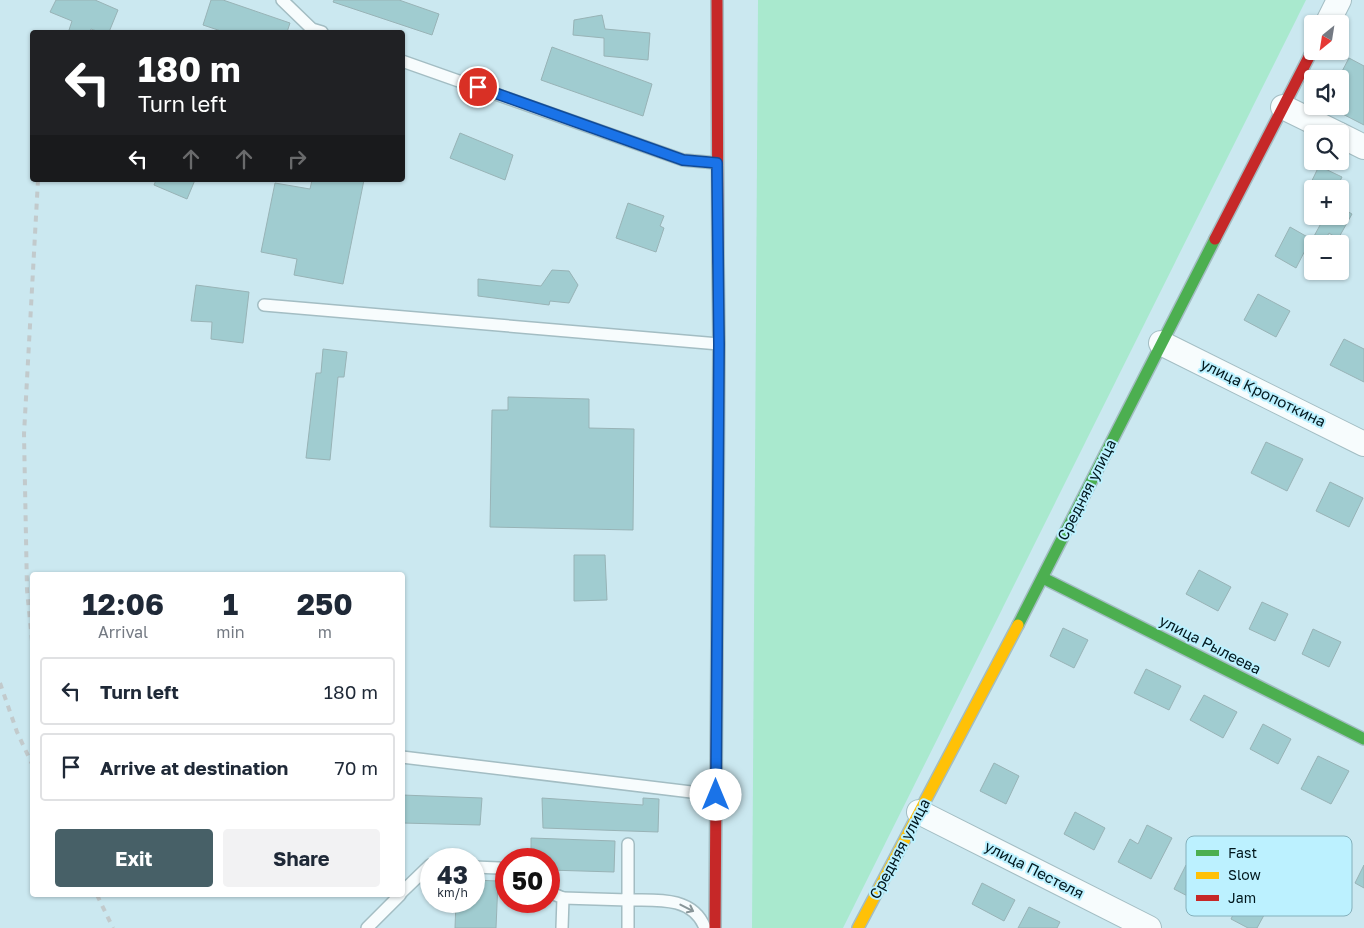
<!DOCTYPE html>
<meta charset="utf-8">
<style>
body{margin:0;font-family:"Golos Text",sans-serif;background:#f2f2f3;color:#1f2937;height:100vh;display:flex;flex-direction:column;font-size:19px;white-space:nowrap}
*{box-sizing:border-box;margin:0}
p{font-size:16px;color:#747a83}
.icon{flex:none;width:28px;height:28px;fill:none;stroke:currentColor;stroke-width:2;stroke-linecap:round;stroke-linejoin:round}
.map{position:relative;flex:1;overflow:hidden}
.details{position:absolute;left:30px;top:572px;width:375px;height:325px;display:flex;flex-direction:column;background:#fff;border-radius:5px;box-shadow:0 1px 4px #0004}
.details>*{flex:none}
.banner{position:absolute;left:30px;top:30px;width:375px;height:152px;border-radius:5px;box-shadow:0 1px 4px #0004;background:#202124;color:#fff;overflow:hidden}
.needle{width:32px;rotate:210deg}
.tools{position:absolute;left:1304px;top:15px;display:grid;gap:10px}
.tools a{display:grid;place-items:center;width:45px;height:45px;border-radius:5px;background:#fff;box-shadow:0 1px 4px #0004;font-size:25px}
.speed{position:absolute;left:420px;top:848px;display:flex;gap:10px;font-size:25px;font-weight:700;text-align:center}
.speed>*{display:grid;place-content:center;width:65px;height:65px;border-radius:50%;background:#fff;box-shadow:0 1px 4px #0004;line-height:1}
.speed small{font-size:12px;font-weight:400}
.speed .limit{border:8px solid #d22;background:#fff;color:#111}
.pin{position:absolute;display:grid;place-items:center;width:42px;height:42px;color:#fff;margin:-21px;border:2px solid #fff;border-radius:50%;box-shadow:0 1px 5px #0007}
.me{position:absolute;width:55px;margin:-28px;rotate:0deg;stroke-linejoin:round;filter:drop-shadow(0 0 4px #0008)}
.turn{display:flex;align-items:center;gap:18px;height:105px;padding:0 25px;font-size:22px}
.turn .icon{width:65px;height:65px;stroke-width:2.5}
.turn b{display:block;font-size:35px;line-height:42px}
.lanes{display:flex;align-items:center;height:48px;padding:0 25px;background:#0003;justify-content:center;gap:25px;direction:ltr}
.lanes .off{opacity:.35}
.eta{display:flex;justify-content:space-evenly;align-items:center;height:85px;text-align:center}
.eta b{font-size:30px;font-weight:700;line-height:35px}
.primary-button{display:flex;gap:10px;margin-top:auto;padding:10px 25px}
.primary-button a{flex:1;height:58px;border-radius:5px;background:#476067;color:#fff;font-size:20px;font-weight:700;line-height:58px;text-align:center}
.primary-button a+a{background:#f2f2f3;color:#1f2937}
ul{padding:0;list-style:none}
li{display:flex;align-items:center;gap:15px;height:68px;margin:0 10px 8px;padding:0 15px;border:2px solid #e0e1e3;border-radius:5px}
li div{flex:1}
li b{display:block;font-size:19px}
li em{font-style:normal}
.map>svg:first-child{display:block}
</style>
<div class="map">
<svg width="1364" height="928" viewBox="0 0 1364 928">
<rect width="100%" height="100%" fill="#cbe8f0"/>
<!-- green -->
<polygon fill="#a9e9ce" points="758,0 1306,0 843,928 752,928"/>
<!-- building -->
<g fill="#a0ccd0" stroke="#98b3b6">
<polygon points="56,0 95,0 118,10 109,32 100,32 91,29 89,32 76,32 69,30 72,21 50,12"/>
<polygon points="211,0 223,0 290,23 287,32 224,32 203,25"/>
<polygon points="334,0 399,0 439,14 432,35 333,2"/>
<polygon points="602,15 605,29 650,33 648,60 604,56 604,38 573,35 574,20"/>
<polygon points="552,47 652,84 643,116 541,80"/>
<polygon points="1349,58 1364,66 1364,125 1327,106 1340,106 1340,79 1338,79"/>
<polygon points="460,133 513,155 505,180 450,158"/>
<polygon points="1319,166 1342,177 1336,189 1312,189 1312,196 1306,193"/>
<polygon points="156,180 195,180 187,199 154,185"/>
<polygon points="312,180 364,180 343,284 294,275 297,259 261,252 275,183 310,189"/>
<polygon points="628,203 664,216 660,226 664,228 656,252 616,238"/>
<polygon points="1340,207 1352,214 1338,239 1329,233 1323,244 1313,238 1325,216 1340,216"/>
<polygon points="1290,227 1311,239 1296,268 1275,256"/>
<polygon points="552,270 569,271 578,285 569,303 550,301 549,305 478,296 478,279 541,286"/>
<polygon points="196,285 249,292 243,343 211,339 212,322 191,321"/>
<polygon points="1258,294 1290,311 1276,337 1244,320"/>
<polygon points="1344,339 1364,349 1364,382 1330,365"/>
<polygon points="323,349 347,352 344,377 338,377 330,460 306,458 316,373 321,373"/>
<polygon points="508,397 589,399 589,428 634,429 633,530 490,527 492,410 508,410"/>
<polygon points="1266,442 1303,459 1287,491 1251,473"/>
<polygon points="1330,482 1363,498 1349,527 1316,511"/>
<polygon points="574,555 605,555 607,600 574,601"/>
<polygon points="1199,570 1231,587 1218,611 1186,594"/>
<polygon points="1262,602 1288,614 1275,641 1249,629"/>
<polygon points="1063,628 1088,640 1074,668 1050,656"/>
<polygon points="1313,629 1341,642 1329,667 1302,654"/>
<polygon points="1146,669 1181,686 1169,710 1134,693"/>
<polygon points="1204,695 1237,712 1223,738 1190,720"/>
<polygon points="1263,724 1291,739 1278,764 1250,749"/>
<polygon points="1318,756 1349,771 1331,804 1301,789"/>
<polygon points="994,763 1019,776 1006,804 980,791"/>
<polygon points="402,795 482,798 480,825 402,823"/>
<polygon points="542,798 643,805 643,798 659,799 658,832 543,828"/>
<polygon points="1075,812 1105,828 1094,850 1064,834"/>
<polygon points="1147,825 1172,838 1151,879 1118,862 1130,839 1138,844"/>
<polygon points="531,838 615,841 614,872 549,870 549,859 531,859"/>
<polygon points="1186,865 1213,879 1201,903 1174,889"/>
<polygon points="1364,865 1364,888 1355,883"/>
<polygon points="474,880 498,881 496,928 455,928 456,901 474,901"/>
<polygon points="982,883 1015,900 1004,921 972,904"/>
<polygon points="1244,893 1269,906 1257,928 1248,928 1231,919"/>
<polygon points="1029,907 1060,922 1057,928 1018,928"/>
</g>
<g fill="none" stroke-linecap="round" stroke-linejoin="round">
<defs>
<g id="lane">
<polyline points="282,0 312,29 322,32"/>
<polyline points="402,61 683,160 717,163"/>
<polyline points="264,305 719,344"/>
<polyline points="402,757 716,795"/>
<polyline points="474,867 499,868 506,871"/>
<polyline points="402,892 430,865 431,865"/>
<polyline points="549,892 563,898 562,928"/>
<polyline points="563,898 628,900 628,844"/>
<polyline points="367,928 400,895"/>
<path d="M628,928V900C656,900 693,896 705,928"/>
</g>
<g id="street">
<polyline points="1327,24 1339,0"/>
<polyline points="1283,107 1338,134"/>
<polyline points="1340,135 1364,147"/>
<polyline points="1161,343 1364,444"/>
<polyline points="919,812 1149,928"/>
</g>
<g id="fast">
<polyline points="1043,578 1364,739"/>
<polyline points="1018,625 1215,239"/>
</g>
<g id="slow">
<polyline points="717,645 719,344 718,263"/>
<polyline points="858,928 1018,625"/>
</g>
<g id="jam">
<polyline points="717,0 718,263"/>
<polyline points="1215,239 1312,51"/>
<polyline points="715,928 717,645"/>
</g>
</defs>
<!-- lane casing -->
<use href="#lane" stroke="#a3bdc3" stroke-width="14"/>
<!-- street casing -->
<use href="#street" stroke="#a3bdc3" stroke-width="26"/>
<!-- fast casing -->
<use href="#fast" stroke="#a3bdc3" stroke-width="14"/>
<!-- slow casing -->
<use href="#slow" stroke="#a3bdc3" stroke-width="14"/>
<!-- jam casing -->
<use href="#jam" stroke="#a3bdc3" stroke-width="14"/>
<!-- lane -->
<use href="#lane" stroke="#f7fcfd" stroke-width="11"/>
<!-- street -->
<use href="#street" stroke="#f7fcfd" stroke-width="24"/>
<!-- fast -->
<use href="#fast" stroke="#4caf50" stroke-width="11"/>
<!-- slow -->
<use href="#slow" stroke="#ffc107" stroke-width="11"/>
<!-- jam -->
<use href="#jam" stroke="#c62828" stroke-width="11"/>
<!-- rail -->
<g stroke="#c2cacc" stroke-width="4" stroke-dasharray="6 6" stroke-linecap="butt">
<polyline points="32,641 27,590 24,434 38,180"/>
<polyline points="0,683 17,732 32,764"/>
<polyline points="97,895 113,928"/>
</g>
</g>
<!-- one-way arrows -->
<defs><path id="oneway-shaft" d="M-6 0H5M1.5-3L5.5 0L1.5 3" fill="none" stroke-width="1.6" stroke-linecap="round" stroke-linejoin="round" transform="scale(1.25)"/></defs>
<use stroke="#889598" href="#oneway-shaft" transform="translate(687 908) rotate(27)"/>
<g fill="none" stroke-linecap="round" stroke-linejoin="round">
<defs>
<polyline id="route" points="478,87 683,160 717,163 719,344 716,795"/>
</defs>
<!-- route casing -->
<use href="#route" stroke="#114b97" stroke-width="12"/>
<!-- route -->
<use href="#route" stroke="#1a73e8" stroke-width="9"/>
</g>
<g text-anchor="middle" stroke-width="4" stroke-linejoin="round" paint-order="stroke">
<!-- street labels -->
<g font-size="15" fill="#00171d" stroke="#bcf1ff">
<text transform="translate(1263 393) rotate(26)" y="5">улица Кропоткина</text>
<text transform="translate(1087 490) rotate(-63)" y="5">Средняя улица</text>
<text transform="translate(1210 645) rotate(27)" y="5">улица Рылеева</text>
<text transform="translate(900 849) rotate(-62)" y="5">Средняя улица</text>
<text transform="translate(1034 870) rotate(27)" y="5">улица Пестеля</text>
</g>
</g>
<!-- legend -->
<rect x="1186" y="836" width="166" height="80" rx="8" fill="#bcf1ff" stroke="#84b0bb" stroke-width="1"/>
<rect x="1196" y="850" width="23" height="6" fill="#4caf50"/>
<rect x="1196" y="872" width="23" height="7" fill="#ffc107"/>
<rect x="1196" y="895" width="23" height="6" fill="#c62828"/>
<g font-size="14" fill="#00171d">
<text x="1228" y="858">Fast</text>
<text x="1228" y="880">Slow</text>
<text x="1228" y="903">Jam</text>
</g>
</svg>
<div class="tools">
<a><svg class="needle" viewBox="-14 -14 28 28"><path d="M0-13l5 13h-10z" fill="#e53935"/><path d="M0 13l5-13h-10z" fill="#747a83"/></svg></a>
<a><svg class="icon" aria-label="sound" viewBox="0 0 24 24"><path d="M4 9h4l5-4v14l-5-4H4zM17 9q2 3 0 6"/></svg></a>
<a><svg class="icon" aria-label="search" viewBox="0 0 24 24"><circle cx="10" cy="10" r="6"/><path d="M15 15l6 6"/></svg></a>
<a>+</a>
<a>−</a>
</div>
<div class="speed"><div>43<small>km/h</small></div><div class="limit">50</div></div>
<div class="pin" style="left:478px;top:87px;background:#d93025"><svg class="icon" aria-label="arrive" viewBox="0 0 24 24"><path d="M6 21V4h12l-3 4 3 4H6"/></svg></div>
<svg class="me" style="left:716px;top:795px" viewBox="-20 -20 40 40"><circle r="19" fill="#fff"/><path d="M0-13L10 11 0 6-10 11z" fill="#1a73e8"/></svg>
<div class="banner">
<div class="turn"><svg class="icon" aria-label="left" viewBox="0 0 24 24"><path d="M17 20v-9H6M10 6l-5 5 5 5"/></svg><div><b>180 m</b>Turn left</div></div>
<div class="lanes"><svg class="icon" aria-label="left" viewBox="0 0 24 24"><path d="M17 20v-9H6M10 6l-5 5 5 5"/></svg><svg class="icon off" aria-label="ahead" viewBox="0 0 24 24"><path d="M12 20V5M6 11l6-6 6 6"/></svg><svg class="icon off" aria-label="ahead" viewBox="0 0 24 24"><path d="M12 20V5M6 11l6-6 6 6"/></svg><svg class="icon off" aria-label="right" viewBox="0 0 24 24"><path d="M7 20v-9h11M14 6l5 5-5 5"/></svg></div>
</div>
<section class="details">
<div class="eta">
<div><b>12:06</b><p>Arrival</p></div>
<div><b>1</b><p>min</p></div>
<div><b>250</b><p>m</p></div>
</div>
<ul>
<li><svg class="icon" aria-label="left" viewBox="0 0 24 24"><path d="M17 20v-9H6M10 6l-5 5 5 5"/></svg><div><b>Turn left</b></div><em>180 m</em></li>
<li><svg class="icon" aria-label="arrive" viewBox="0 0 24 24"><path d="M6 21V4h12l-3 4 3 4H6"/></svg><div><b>Arrive at destination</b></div><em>70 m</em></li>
</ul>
<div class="primary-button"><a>Exit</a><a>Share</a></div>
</section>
</div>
